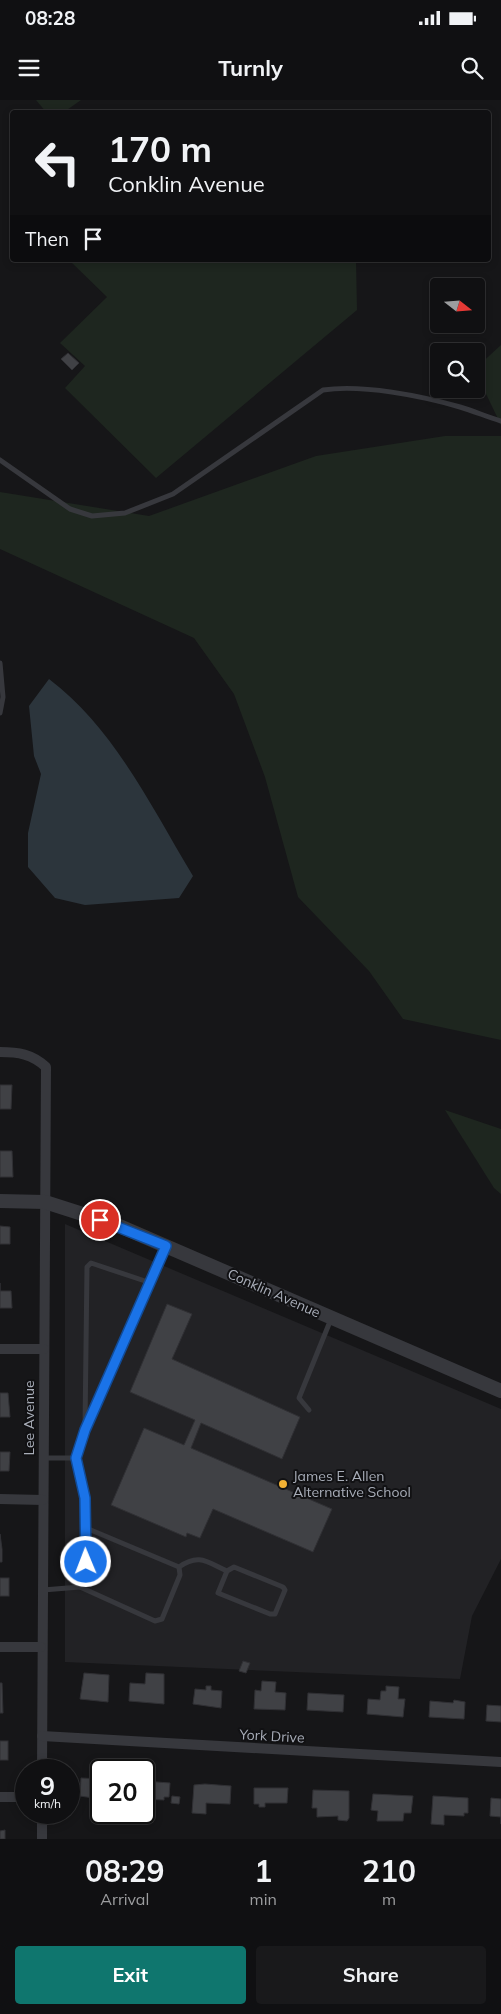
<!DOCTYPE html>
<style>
body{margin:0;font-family:Mulish,sans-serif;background:#19191b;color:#f1f3f6;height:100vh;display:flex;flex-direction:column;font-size:19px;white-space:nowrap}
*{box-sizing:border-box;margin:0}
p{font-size:16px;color:#9c9d9f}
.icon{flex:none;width:28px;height:28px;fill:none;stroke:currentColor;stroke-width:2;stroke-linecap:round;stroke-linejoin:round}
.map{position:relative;height:1739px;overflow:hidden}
.details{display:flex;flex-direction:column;background:#101012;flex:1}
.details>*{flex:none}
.guide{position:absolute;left:10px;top:10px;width:481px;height:152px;border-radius:5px;box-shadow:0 2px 8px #0003,0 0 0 1px #303032;background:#101012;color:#f1f3f6;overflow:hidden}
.needle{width:32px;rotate:107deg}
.fabs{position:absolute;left:430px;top:178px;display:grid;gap:10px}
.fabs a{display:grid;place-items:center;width:55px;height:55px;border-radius:5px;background:#101012;box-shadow:0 2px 8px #0003,0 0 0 1px #303032;font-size:25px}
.speed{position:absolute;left:15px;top:1659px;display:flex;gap:10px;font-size:25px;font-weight:700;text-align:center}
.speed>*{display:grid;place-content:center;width:65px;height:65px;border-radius:50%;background:#101012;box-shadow:0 2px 8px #0003,0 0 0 1px #303032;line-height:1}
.speed small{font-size:12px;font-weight:400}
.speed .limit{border:2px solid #111;border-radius:8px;background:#fff;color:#111}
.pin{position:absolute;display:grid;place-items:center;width:42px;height:42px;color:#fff;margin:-21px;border:2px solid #fff;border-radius:50%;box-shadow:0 1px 5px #0007}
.me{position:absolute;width:55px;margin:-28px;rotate:359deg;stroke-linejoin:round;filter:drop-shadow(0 0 4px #0008)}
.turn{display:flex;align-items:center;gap:18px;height:105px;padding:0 15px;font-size:22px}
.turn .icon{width:65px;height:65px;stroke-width:2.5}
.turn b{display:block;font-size:35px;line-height:42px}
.then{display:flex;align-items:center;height:48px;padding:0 15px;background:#0003;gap:10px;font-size:19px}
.eta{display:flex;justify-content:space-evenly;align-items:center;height:85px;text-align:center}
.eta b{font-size:30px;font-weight:700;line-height:35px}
.action{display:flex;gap:10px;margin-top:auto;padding:10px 15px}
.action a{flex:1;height:58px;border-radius:5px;background:#0f766e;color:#fff;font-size:20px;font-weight:700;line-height:58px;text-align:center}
.action a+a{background:#19191b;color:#f1f3f6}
.status{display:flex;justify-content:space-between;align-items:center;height:35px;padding:0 25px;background:#101012;direction:ltr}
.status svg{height:14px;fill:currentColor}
header{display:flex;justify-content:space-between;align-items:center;height:65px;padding:0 15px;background:#101012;font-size:22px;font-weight:700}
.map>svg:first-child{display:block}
</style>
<div class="status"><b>08:28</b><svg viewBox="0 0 49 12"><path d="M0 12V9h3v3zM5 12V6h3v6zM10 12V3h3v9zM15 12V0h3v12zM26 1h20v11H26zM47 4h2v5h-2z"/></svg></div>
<header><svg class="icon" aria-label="menu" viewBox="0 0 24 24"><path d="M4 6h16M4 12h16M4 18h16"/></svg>Turnly<svg class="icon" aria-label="search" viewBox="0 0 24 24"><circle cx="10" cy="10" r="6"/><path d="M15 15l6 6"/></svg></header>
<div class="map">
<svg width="501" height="1739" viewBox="0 0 501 1739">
<rect width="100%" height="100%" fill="#161618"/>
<!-- built -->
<polygon fill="#222225" points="65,1124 501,1309 501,1459 472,1516 460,1579 65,1562"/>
<!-- green -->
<g fill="#1e261f">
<polygon points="36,0 81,0 64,12 46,12"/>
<polygon points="69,160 356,160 357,210 156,378 65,288 85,266 60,243 107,197"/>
<polygon points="501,245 501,325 476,273 476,268"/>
<polygon points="445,336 501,336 501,940 403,919 369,871 298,797 265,677 234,594 194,538 0,449 0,392 149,416 316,356"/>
<polygon points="445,1010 501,1029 501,1094 494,1088"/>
</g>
<!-- water -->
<path fill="#2c353c" d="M49,579C114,628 152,708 193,776L179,798L85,805L55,798L28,767V733L41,674L34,656L29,606Z"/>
<!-- building -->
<g fill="#404145" stroke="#303034">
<polygon points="68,253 79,263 72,270 61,259"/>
<polygon points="0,985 12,985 11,1009 0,1009"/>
<polygon points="0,1051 12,1051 13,1077 0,1077"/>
<polygon points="0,1126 10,1127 10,1144 0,1144"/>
<polygon points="0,1183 0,1191 11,1191 12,1208 0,1208"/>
<polygon points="167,1204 192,1214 172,1259 300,1317 282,1359 201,1323 191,1348 332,1409 313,1452 213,1409 200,1438 187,1433 186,1437 111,1405 144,1328 184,1345 195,1320 130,1292"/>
<polygon points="0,1293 8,1293 10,1317 0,1317"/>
<polygon points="0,1352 10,1352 9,1371 0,1371"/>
<polygon points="0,1434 2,1449 2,1462 0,1462"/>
<rect x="0" y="1478" width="9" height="18"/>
<polygon points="243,1561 250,1563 246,1573 239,1571"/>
<polygon points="84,1573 109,1575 108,1602 80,1599"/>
<polygon points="146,1573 164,1574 164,1604 129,1601 130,1583 145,1584"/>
<polygon points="262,1581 276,1582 275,1592 286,1593 285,1610 254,1609 255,1590 261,1591"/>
<polygon points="0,1583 2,1583 3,1613 0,1613"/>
<polygon points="206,1586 211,1586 211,1590 222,1591 221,1608 193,1604 195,1589 206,1590"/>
<polygon points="386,1586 399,1587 398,1599 405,1599 403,1617 367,1614 368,1599 380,1600 381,1591 386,1591"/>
<polygon points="308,1593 344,1595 343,1612 307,1610"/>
<polygon points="454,1600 465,1602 464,1619 429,1617 430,1601 453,1603"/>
<polygon points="487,1605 501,1606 501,1622 486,1621"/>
<rect x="0" y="1641" width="8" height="19"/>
<polygon points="81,1678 101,1679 101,1694 93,1694 93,1698 80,1696"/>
<polygon points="144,1681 170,1683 169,1697 164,1697 164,1700 144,1699"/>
<polygon points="205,1684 231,1686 230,1704 206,1703 206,1714 192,1713 194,1685"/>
<polygon points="254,1688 288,1688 287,1703 265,1703 265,1707 259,1707 259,1704 254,1704"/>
<polygon points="313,1690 349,1691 349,1718 347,1721 338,1720 338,1716 317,1717 317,1708 312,1708"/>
<polygon points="373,1694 413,1696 411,1713 404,1713 403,1721 377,1721 378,1711 371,1710"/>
<polygon points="172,1696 180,1697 179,1704 171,1703"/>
<polygon points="433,1696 468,1698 468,1713 464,1713 464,1716 444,1715 444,1725 431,1724"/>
<polygon points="491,1698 501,1699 501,1724 501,1717 490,1716"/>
<polygon points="5,1730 5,1739 0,1739 0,1731"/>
</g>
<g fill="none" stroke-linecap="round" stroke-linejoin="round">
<!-- service -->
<g stroke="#37383d" stroke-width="5">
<path d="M0,360L70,409L92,416L125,413L173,394L323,290C362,284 422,296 460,307C474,311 487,317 501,321"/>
<polyline points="0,563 3,597 0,613"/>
<polyline points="309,1310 299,1298 331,1219"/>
<polyline points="85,1327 87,1167 91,1163 151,1183"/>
<polyline points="44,1358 76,1358 85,1330 166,1146"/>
<path d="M179,1467C199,1453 207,1462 227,1471L218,1493L270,1514H275L285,1490L283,1487L234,1467L227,1471"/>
<polyline points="80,1487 155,1521 162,1519 180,1475 179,1467 86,1428"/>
<polyline points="43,1490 80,1487 87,1479 85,1398 76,1358"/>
</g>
<!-- minor -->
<g stroke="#37383d" stroke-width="10">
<path d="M0,952C18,952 32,954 46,967L42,1670"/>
<polyline points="0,1249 44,1249"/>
<polyline points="0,1399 43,1400"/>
<polyline points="0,1547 41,1547"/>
<polyline points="42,1636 501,1662"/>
<polyline points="0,1697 26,1697"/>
<polyline points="42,1739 42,1712"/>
</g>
<!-- tertiary -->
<polyline stroke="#37383d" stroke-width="14" points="0,1101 45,1102 117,1125 501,1291"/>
</g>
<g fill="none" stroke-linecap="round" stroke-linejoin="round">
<defs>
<polyline id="route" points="86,1462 85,1398 76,1358 85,1330 166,1146 100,1120"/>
</defs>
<!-- route casing -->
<use href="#route" stroke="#114b97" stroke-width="12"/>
<!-- route -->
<use href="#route" stroke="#1a73e8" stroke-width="9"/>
</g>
<!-- markers -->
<circle fill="#f2b134" stroke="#111113" stroke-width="2" cx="283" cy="1384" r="5"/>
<g text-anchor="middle" stroke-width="4" stroke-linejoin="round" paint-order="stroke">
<!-- street labels -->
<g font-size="14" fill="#a8adb8" stroke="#111113">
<text transform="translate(274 1193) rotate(24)" y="5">Conklin Avenue</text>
<text transform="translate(29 1318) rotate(-90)" y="5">Lee Avenue</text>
<text transform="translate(272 1636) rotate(3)" y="5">York Drive</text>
</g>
<!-- poi labels -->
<g font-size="14" fill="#a8adb8" stroke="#111113" text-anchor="start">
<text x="293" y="1381">James E. Allen<tspan x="293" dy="16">Alternative School</tspan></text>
</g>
</g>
</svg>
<div class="fabs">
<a><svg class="needle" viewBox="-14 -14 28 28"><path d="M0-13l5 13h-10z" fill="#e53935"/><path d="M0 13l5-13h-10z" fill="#9c9d9f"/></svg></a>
<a><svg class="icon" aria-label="search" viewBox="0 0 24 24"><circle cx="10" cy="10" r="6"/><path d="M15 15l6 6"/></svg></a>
</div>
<div class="speed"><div>9<small>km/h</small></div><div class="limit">20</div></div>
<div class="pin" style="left:100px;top:1120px;background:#d93025"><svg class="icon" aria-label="arrive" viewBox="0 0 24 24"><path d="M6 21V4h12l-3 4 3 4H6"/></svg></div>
<svg class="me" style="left:86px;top:1462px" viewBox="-20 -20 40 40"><circle r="17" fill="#1a73e8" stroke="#fff" stroke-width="3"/><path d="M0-11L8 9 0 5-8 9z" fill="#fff"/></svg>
<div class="guide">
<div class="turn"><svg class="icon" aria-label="left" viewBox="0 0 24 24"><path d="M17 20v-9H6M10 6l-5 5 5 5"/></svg><div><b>170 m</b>Conklin Avenue</div></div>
<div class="then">Then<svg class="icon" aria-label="arrive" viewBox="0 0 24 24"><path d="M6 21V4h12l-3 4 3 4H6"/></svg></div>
</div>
</div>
<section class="details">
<div class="eta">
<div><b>08:29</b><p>Arrival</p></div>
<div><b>1</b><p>min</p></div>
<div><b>210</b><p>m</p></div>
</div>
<div class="action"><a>Exit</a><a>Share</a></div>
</section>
